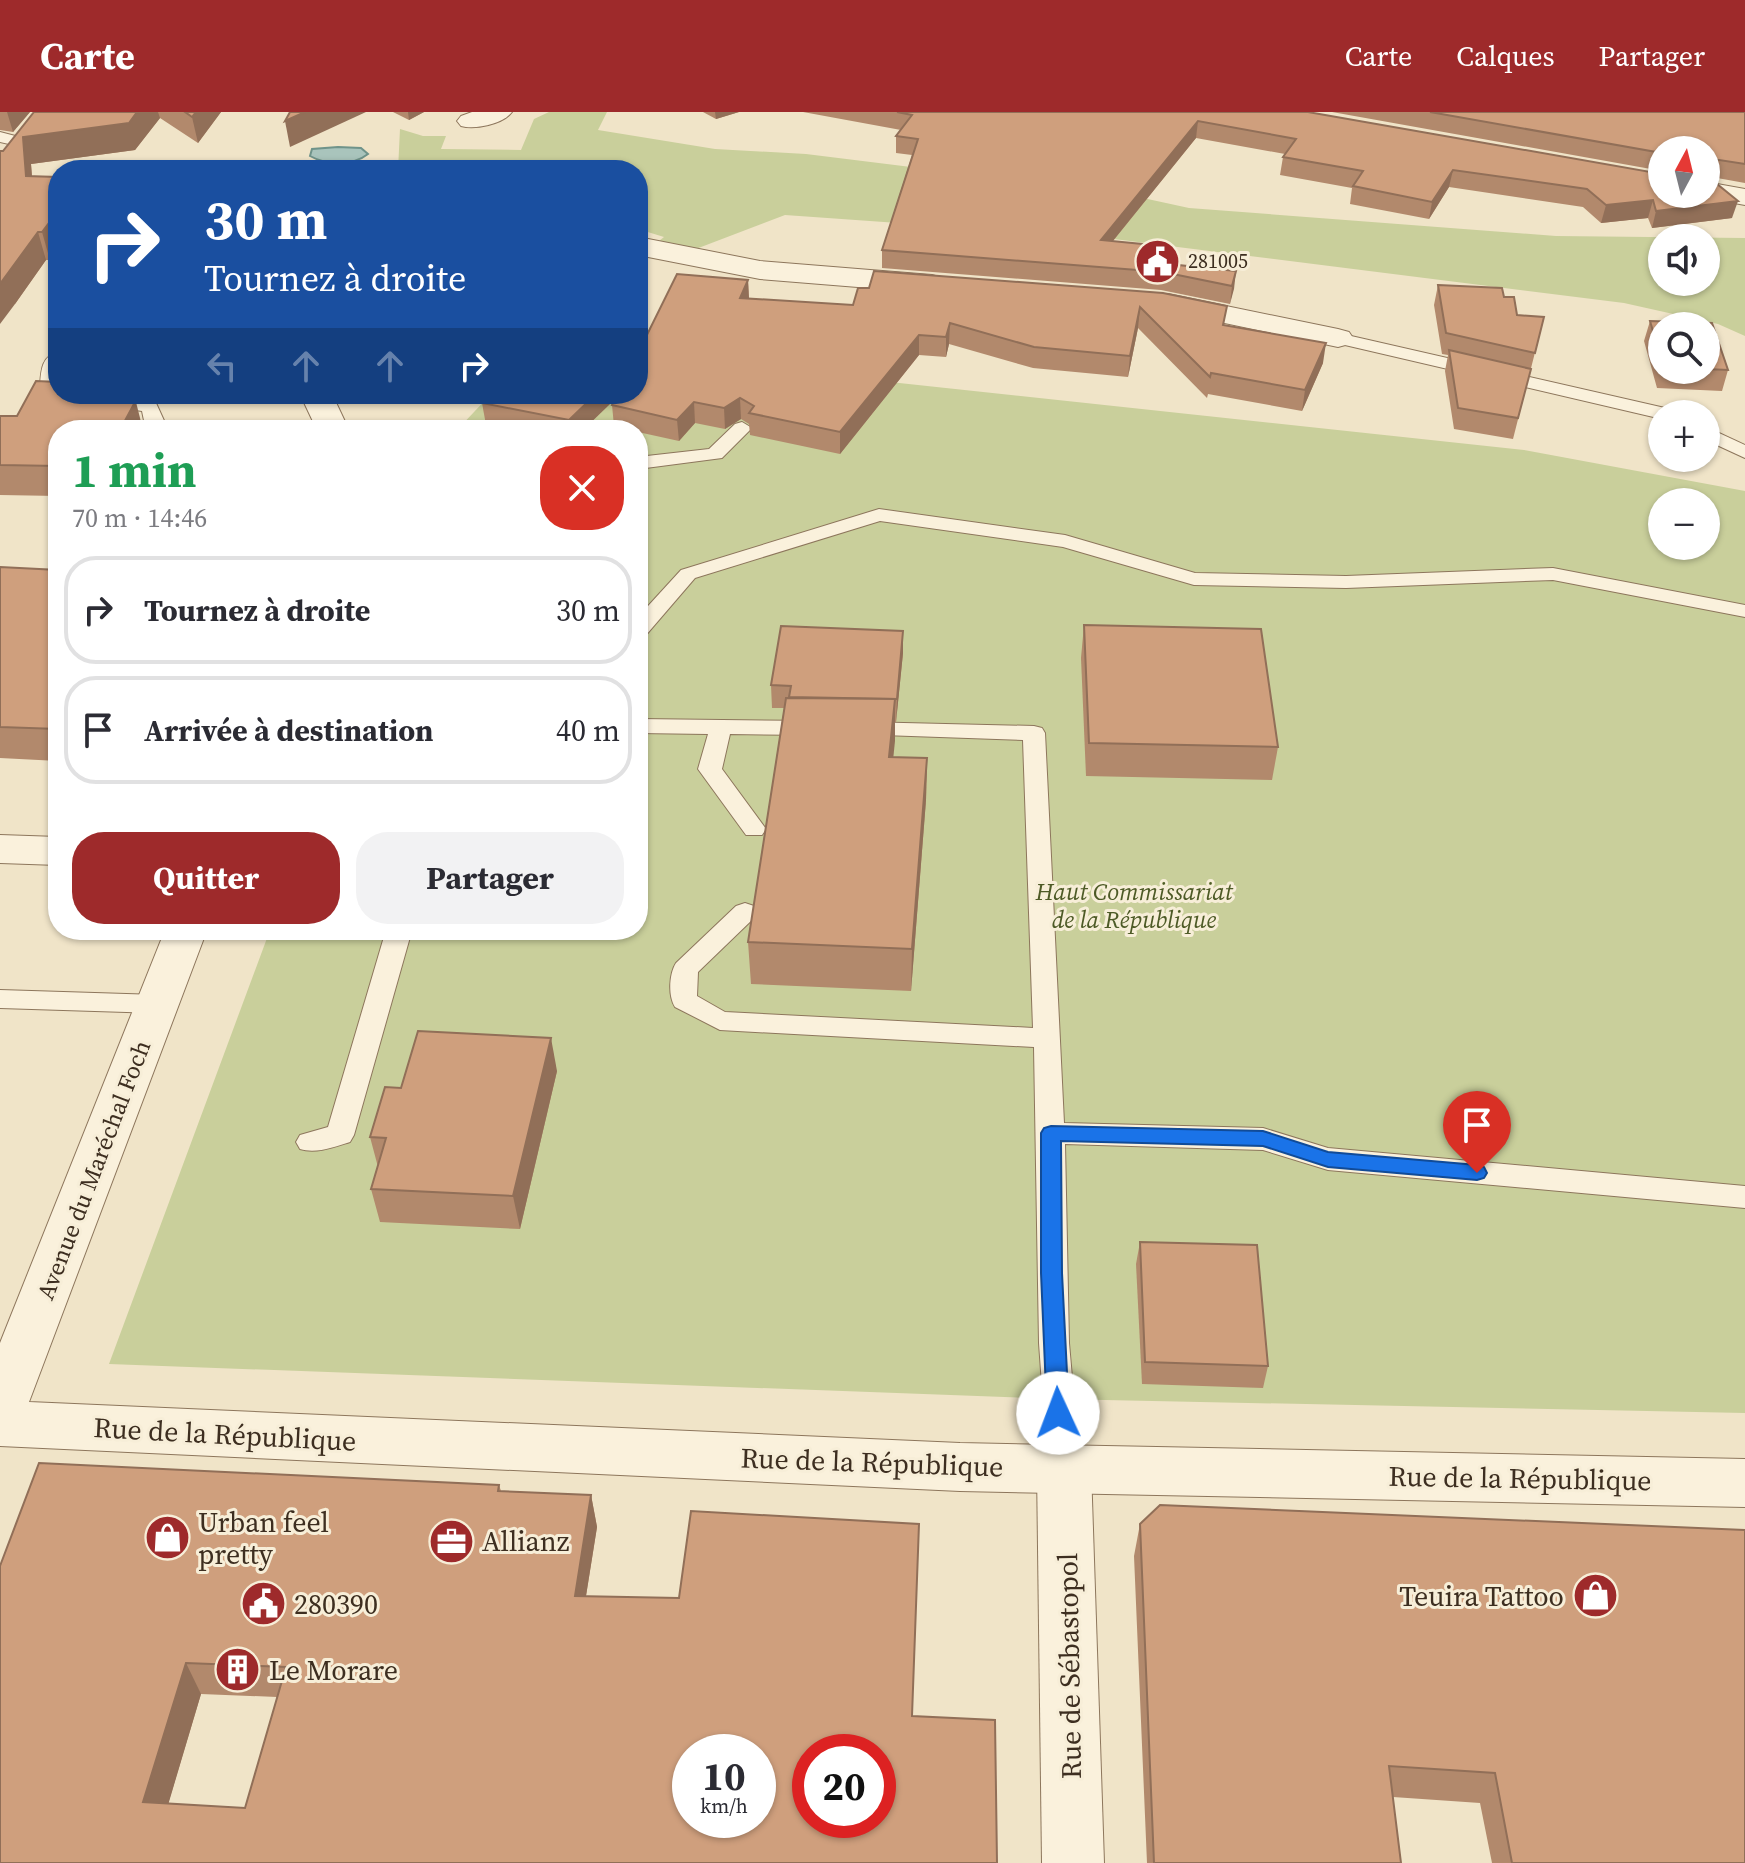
<!DOCTYPE html>
<html lang="fr">
<meta charset="utf-8">
<style>
body{margin:0;font-family:"Source Serif 4",serif;background:#f2f2f3;color:#2b2b33;height:100vh;display:flex;flex-direction:column;font-size:30px;white-space:nowrap}
*{box-sizing:border-box;margin:0}
p{font-size:26px;color:#7c7c81}
.icon{flex:none;width:44px;height:44px;fill:none;stroke:currentColor;stroke-width:2;stroke-linecap:round;stroke-linejoin:round}
.map{position:relative;flex:1;overflow:hidden}
.panel{position:absolute;left:48px;top:308px;width:600px;height:520px;display:flex;flex-direction:column;background:#fff;border-radius:32px;box-shadow:0 2px 6px #0004}
.panel>*{flex:none}
.top-card{position:absolute;left:48px;top:48px;width:600px;height:244px;border-radius:32px;box-shadow:0 2px 6px #0004;background:#1a4fa0;color:#fff;overflow:hidden}
.needle{width:52px;rotate:7deg}
.fabs{position:absolute;left:1648px;top:24px;display:grid;gap:16px}
.fabs a{display:grid;place-items:center;width:72px;height:72px;border-radius:50%;background:#fff;box-shadow:0 2px 6px #0004;font-size:40px}
.speed{position:absolute;left:672px;top:1622px;display:flex;gap:16px;font-size:40px;font-weight:700;text-align:center}
.speed>*{display:grid;place-content:center;width:104px;height:104px;border-radius:50%;background:#fff;box-shadow:0 2px 6px #0004;line-height:1}
.speed small{font-size:20px;font-weight:400}
.speed .limit{border:12px solid #d22;background:#fff;color:#111}
.pin{position:absolute;display:grid;place-items:center;width:68px;height:68px;color:#fff;margin:-82px -34px;border-radius:50% 50% 50% 0;rotate:-45deg;box-shadow:0 0 8px #0007}
.pin .icon{rotate:45deg}
.me{position:absolute;width:88px;margin:-44px;rotate:358deg;stroke-linejoin:round;filter:drop-shadow(0 0 6px #0008)}
.turn{display:flex;align-items:center;gap:28px;height:168px;padding:0 24px;font-size:36px}
.turn .icon{width:104px;height:104px;stroke-width:2.5}
.turn b{display:block;font-size:56px;line-height:68px}
.lanes{display:flex;align-items:center;height:76px;padding:0 24px;background:#0003;justify-content:center;gap:40px;direction:ltr}
.lanes .off{opacity:.35}
.round{display:grid;place-items:center;flex:none;width:84px;height:84px;border-radius:32px;background:#f2f2f3}
.head{display:flex;align-items:center;justify-content:space-between;height:136px;padding:0 24px}
h1{font-size:48px;font-weight:700;line-height:60px;color:#1e9e55}
.cta{display:flex;gap:16px;margin-top:auto;padding:16px 24px}
.cta a{flex:1;height:92px;border-radius:32px;background:#9e2a2b;color:#fff;font-size:32px;font-weight:700;line-height:92px;text-align:center}
.cta a+a{background:#f2f2f3;color:#2b2b33}
ul{padding:0;list-style:none}
li{display:flex;align-items:center;gap:24px;height:108px;margin:0 16px 12px;padding:0 8px;border:4px solid #e1e1e2;border-radius:32px}
li div{flex:1}
li b{display:block;font-size:30px}
li em{font-style:normal}
header{display:flex;align-items:center;gap:48px;box-sizing:border-box;height:112px;padding:0 40px;background:#9e2a2b;color:#fff}
header strong{font-size:38px}
nav{display:flex;gap:44px;margin-inline-start:auto;font-size:28px}
.map>svg:first-child{display:block}
</style>
<header>
<strong>Carte</strong>
<nav><a>Carte</a><a>Calques</a><a>Partager</a></nav>
</header>
<div class="map">
<svg width="1745" height="1751" viewBox="0 0 1745 1751">
<rect width="100%" height="100%" fill="#f0e4c8"/>
<!-- green -->
<g fill="#c9cf9b" fill-rule="evenodd">
<path d="M549,0H607L598,18L715,37L806,42L1120,81L1189,96L1556,124L1745,126V224L1718,212L1624,191L1098,125L785,103L688,140L654,133L664,125L638,117V58H398L400,17L423,24H446L441,37L521,38L534,7ZM1662,126H1706V170H1662Z"/>
<path d="M638,243L1524,338L1745,379V1301L1057,1287L109,1252L270,818H638V318H457L491,282H638ZM1662,390H1706V434H1662Z"/>
</g>
<!-- water -->
<path fill="#a9c4bc" stroke="#6f938a" stroke-width="2" d="M338,35L361,36L368,42C353,54 326,53 310,44L312,37Z"/>
<g fill="none" stroke-linecap="round" stroke-linejoin="round">
<defs>
<g id="service">
<polygon points="0,20 27,27 30,30 22,35 0,30"/>
<polygon points="1338,221 1665,296 1674,302 1662,302 1662,307 1332,230 1329,226 1332,222"/>
<path d="M58,240L60,282L58,283L42,278L40,274C41,260 41,244 58,240Z"/>
<polygon points="62,282 105,282 156,291 166,313 166,318 146,318 142,299 71,288"/>
<polygon points="742,310 752,316 722,346 638,357 638,345 709,337 735,312"/>
<polygon points="1706,315 1745,333 1745,346 1706,328"/>
<polygon points="879,397 1065,423 1195,461 1346,464 1553,456 1745,493 1745,505 1553,468 1346,476 1194,473 1063,435 880,409 695,466 646,523 638,524 638,505 681,458"/>
<polygon points="638,607 814,609 822,611 825,616 822,621 814,623 730,622 722,657 766,717 762,723 746,723 698,657 708,622 638,621"/>
<path d="M862,610L1034,614L1042,616L1045,621L1064,1011L1263,1016L1328,1036L1745,1074V1096L1328,1058L1263,1038L1065,1032L1069,1231L1080,1357L1075,1367L1064,1371L1053,1367L1048,1357L1039,1231L1034,935L720,918L675,895C668,884 669,862 676,851L736,794L745,791L754,794L758,800L754,806L698,860L697,884L725,900L1033,916L1023,628L854,622L851,617L854,612Z"/>
<path d="M386,818H412L354,1023L350,1030C334,1035 316,1042 300,1037L296,1030L300,1023L328,1015Z"/>
<polygon points="0,878 158,883 167,885 171,892 167,899 158,901 0,896"/>
</g>
<g id="minor">
<path d="M472,0H512C503,12 475,18 461,14L457,9L461,4Z"/>
<polygon points="1706,70 1745,77 1745,93 1696,84 1706,82"/>
<polygon points="638,125 760,149 932,163 942,166 947,172 942,178 932,181 760,167 638,143"/>
<polygon points="1168,182 1338,217 1349,220 1353,226 1349,232 1338,235 1158,197 1153,191 1158,185"/>
<polygon points="300,282 332,282 349,318 317,318"/>
<polygon points="0,723 58,725 58,753 0,751"/>
<polygon points="1064,1333 1083,1340 1091,1357 1104,1751 1042,1751 1037,1357 1045,1340"/>
</g>
<polygon id="tertiary" points="165,818 207,818 29,1290 960,1331 1745,1347 1745,1395 960,1379 0,1334 0,1231"/>
</defs>
<!-- service casing -->
<use href="#service" stroke="#8d765c" stroke-width="2"/>
<!-- minor casing -->
<use href="#minor" stroke="#8d765c" stroke-width="2"/>
<!-- tertiary casing -->
<use href="#tertiary" stroke="#8d765c" stroke-width="2"/>
<!-- service -->
<use href="#service" fill="#faf1dc" fill-rule="evenodd"/>
<!-- minor -->
<use href="#minor" fill="#faf1dc" fill-rule="evenodd"/>
<!-- tertiary -->
<use href="#tertiary" fill="#faf1dc" fill-rule="evenodd"/>
</g>
<!-- wall -->
<g fill="#b2896c" fill-rule="evenodd">
<polygon points="0,0 30,0 13,20 0,18"/>
<polygon points="34,0 221,0 198,31 160,6 135,38 31,52 32,65 50,148 46,148 15,192 3,39"/>
<polygon points="393,0 424,0 409,8"/>
<polygon points="703,0 739,0 716,7"/>
<polygon points="803,0 1308,0 1732,106 1652,116 1648,106 1601,111 1583,95 1449,75 1429,107 1350,92 1352,76 1280,63 1283,45 1285,42 1196,26 1113,129 1171,153 1236,159 1230,192 1161,178 882,156 882,138 912,43 896,41 896,24 901,18"/>
<polygon points="1332,0 1745,0 1745,71 1706,64 1706,38 1662,38 1662,59"/>
<polygon points="748,168 749,187 853,193 1163,181 1225,213 1323,251 1302,299 1208,282 1207,286 1138,216 1128,265 1033,256 949,232 946,245 919,243 840,342 750,323 749,312 741,307 725,317 695,311 679,329 638,320 638,318 629,318 614,314 612,293"/>
<polygon points="1438,173 1504,185 1517,203 1544,205 1513,327 1454,317 1445,259 1448,243 1442,242 1434,193"/>
<path d="M1650,209L1712,211L1728,258L1722,279L1657,276L1644,229ZM1662,214H1706V258H1662Z"/>
<polygon points="613,289 583,318 513,318 486,313 482,291"/>
<polygon points="0,304 58,318 58,384 0,383"/>
<polygon points="0,455 58,458 58,649 0,646"/>
<polygon points="1084,513 1278,635 1272,668 1086,664 1081,546"/>
<polygon points="903,541 896,610 895,610 893,645 927,646 926,688 911,879 751,872 748,830 784,596 772,596 771,573"/>
<polygon points="557,959 520,1117 380,1110 371,1077 378,1055 370,1025 401,976"/>
<polygon points="1140,1130 1268,1254 1263,1276 1142,1272 1136,1152"/>
<path d="M499,1373L501,1379L591,1383L597,1415L586,1484L912,1604L0,1751V1454ZM201,1582L277,1585L245,1696L168,1692Z"/>
<polygon points="1140,1412 1745,1751 1492,1751 1480,1691 1393,1685 1401,1751 1147,1751 1134,1444"/>
</g>
<!-- shaded-wall -->
<g fill="#916f58">
<polygon points="7,0 30,0 13,20"/>
<polygon points="137,0 158,0 160,6 135,38 31,52 34,92 26,64 23,25"/>
<polygon points="196,0 221,0 198,31 192,5"/>
<polygon points="305,0 366,0 290,35 285,9"/>
<polygon points="408,0 424,0 409,8"/>
<polygon points="715,0 739,0 716,7"/>
<polygon points="1198,9 1196,26 1099,146 1101,128"/>
<polygon points="1453,58 1449,75 1429,107 1432,90"/>
<polygon points="1653,88 1648,106 1601,111 1606,93"/>
<polygon points="1738,89 1732,106 1652,116 1656,99"/>
<polygon points="58,99 58,138 50,148 42,120"/>
<polygon points="38,120 46,148 15,192 0,212 0,172"/>
<polygon points="1236,159 1234,177 1230,192 1232,174"/>
<polygon points="748,168 749,188 740,186"/>
<polygon points="1140,195 1138,216 1128,265 1130,244"/>
<polygon points="950,211 949,232 946,245 946,225"/>
<polygon points="919,223 919,243 840,342 840,320"/>
<polygon points="1326,231 1323,251 1302,299 1305,278"/>
<polygon points="134,282 143,318 120,318"/>
<polygon points="596,282 612,282 613,289 583,318 570,318 569,308"/>
<polygon points="740,286 741,307 725,317 724,296"/>
<polygon points="694,290 695,311 679,329 677,308"/>
<polygon points="903,519 903,541 896,610 897,587"/>
<polygon points="895,587 895,629 889,686 889,645"/>
<polygon points="927,646 926,688 911,879 912,837"/>
<polygon points="551,926 557,959 520,1117 513,1084"/>
<polygon points="591,1383 597,1415 581,1515 575,1484"/>
<polygon points="186,1551 201,1582 160,1720 143,1690"/>
</g>
<!-- building -->
<g fill="#cf9f7d" stroke="#916f58" stroke-width="2" fill-rule="evenodd">
<polygon points="34,0 137,0 129,11 23,25 26,64 58,65 58,99 42,120 38,120 0,172 0,39 3,39"/>
<polygon points="185,0 196,0 192,5"/>
<polygon points="290,0 305,0 285,9"/>
<polygon points="897,0 1308,0 1662,62 1662,82 1706,82 1706,70 1717,72 1738,89 1656,99 1653,88 1606,93 1587,77 1453,58 1432,90 1353,74 1363,59 1283,45 1296,27 1198,9 1101,128 1173,135 1169,152 1236,159 1232,174 1163,160 882,138 918,27 896,24 912,3"/>
<polygon points="1430,0 1745,0 1745,52 1706,46 1706,38 1662,38 1662,41"/>
<polygon points="874,159 1163,181 1227,194 1223,213 1326,231 1305,278 1211,261 1210,265 1140,195 1130,244 1034,235 950,211 946,225 919,223 840,320 749,301 754,294 740,286 724,296 694,290 677,308 612,293 617,282 638,282 638,241 677,162 748,168 740,186 853,193 858,176 869,176"/>
<polygon points="1438,173 1502,176 1504,185 1514,185 1517,203 1544,205 1535,241 1446,221"/>
<polygon points="1650,209 1712,211 1728,258 1706,257 1706,214 1662,214 1662,250"/>
<polygon points="1449,238 1531,257 1518,306 1458,296"/>
<polygon points="36,269 58,270 58,282 134,282 135,290 120,318 58,318 58,354 0,353 0,304 17,304"/>
<polygon points="493,282 596,282 569,308 482,291"/>
<polygon points="0,455 58,458 58,617 0,615"/>
<polygon points="1084,513 1261,517 1278,635 1089,631"/>
<polygon points="781,514 903,519 897,587 789,585 791,574 771,573"/>
<polygon points="786,586 895,587 889,645 927,646 912,837 748,830"/>
<polygon points="418,919 551,926 513,1084 371,1077 386,1026 370,1025 385,975 401,976"/>
<polygon points="1140,1130 1257,1133 1268,1254 1145,1250"/>
<path d="M39,1351L499,1373L498,1379L591,1383L575,1484L679,1486L691,1399L919,1412L912,1604L995,1608L997,1751H0V1454ZM186,1551L286,1555L245,1696L143,1690ZM690,1640H758V1708H690ZM810,1640H878V1708H810Z"/>
<polygon points="1160,1393 1745,1418 1745,1751 1512,1751 1495,1661 1389,1654 1401,1751 1154,1751 1140,1412"/>
</g>
<!-- route -->
<polygon fill="#1a73e8" stroke="#114b97" stroke-width="2" points="1051,1014 1263,1019 1328,1040 1477,1053 1484,1055 1487,1061 1484,1066 1477,1068 1328,1055 1263,1034 1061,1029 1062,1161 1069,1301 1065,1308 1058,1311 1050,1308 1047,1301 1041,1161 1041,1021 1044,1016"/>
<!-- icons -->
<defs>
<symbol id="civic-disc" viewBox="-11 -11 22 22"><circle r="9.5" fill="#9e2a2b" stroke="#f7eed8"/><path d="M-.6-6.5H3V-4.5H.6V-3L4-1V1h2V6H-6V1h2V-1L-.6-3ZM-1.2 2.5V6h2.4V2.5Z" fill="#fff"/></symbol>
<symbol id="shop-disc" viewBox="-11 -11 22 22"><circle r="9.5" fill="#9e2a2b" stroke="#f7eed8"/><path d="M-5-2.5h2.3a2.7 3.5 0 0 1 5.4 0H5L5.5 6h-11ZM-1.5-2.5h3a1.5 2.3 0 0 0-3 0Z" fill="#fff"/></symbol>
<symbol id="office-disc" viewBox="-11 -11 22 22"><circle r="9.5" fill="#9e2a2b" stroke="#f7eed8"/><path d="M-6-3h4V-5.5h4V-3h4V5H-6ZM-1-4.5V-3h2v-1.5ZM-6 0V1H6V0Z" fill="#fff"/></symbol>
<symbol id="building-disc" viewBox="-11 -11 22 22"><circle r="9.5" fill="#9e2a2b" stroke="#f7eed8"/><path d="M-4-6H4V6H1V3H-1V6H-4ZM-2.5-4.3h1.7v1.8h-1.7ZM.8-4.3h1.7v1.8H.8ZM-2.5-1h1.7V.8h-1.7ZM.8-1h1.7V.8H.8Z" fill="#fff"/></symbol>
</defs>
<g fill-rule="evenodd">
<use href="#civic-disc" x="1132" y="124" width="51" height="51"/>
<use href="#shop-disc" x="142" y="1400" width="51" height="51"/>
<use href="#office-disc" x="426" y="1404" width="51" height="51"/>
<use href="#shop-disc" x="1570" y="1458" width="51" height="51"/>
<use href="#civic-disc" x="238" y="1466" width="51" height="51"/>
<use href="#building-disc" x="212" y="1532" width="51" height="51"/>
</g>
<g text-anchor="middle" stroke-width="6" stroke-linejoin="round" paint-order="stroke">
<!-- far-poi labels -->
<g font-size="20" fill="#3d2e20" stroke="#f7eed8" text-anchor="start">
<text x="1188" y="156">281005</text>
</g>
<!-- park labels -->
<g font-size="24" font-style="italic" fill="#4d5a26" stroke="#f7eed8">
<text x="1134" y="788">Haut Commissariat<tspan x="1134" dy="28">de la République</tspan></text>
</g>
<!-- street labels -->
<g font-size="24" fill="#3d2e20" stroke="#f7eed8">
<text transform="translate(94 1058) rotate(-69)" y="8">Avenue du Maréchal Foch</text>
</g>
<!-- near-street labels -->
<g font-size="28" fill="#3d2e20" stroke="#f7eed8">
<text transform="translate(225 1322) rotate(3)" y="10">Rue de la République</text>
<text transform="translate(872 1350) rotate(2)" y="10">Rue de la République</text>
<text transform="translate(1520 1366) rotate(1)" y="10">Rue de la République</text>
<text transform="translate(1069 1554) rotate(-91)" y="10">Rue de Sébastopol</text>
</g>
<!-- near-poi labels -->
<g font-size="28" fill="#3d2e20" stroke="#f7eed8" text-anchor="start">
<text x="198" y="1420">Urban feel<tspan x="198" dy="32">pretty</tspan></text>
<text x="482" y="1439">Allianz</text>
<text x="1564" y="1494" text-anchor="end">Teuira Tattoo</text>
<text x="294" y="1502">280390</text>
<text x="269" y="1568">Le Morare</text>
</g>
</g>
</svg>
<div class="fabs">
<a><svg class="needle" viewBox="-14 -14 28 28"><path d="M0-13l5 13h-10z" fill="#e53935"/><path d="M0 13l5-13h-10z" fill="#7c7c81"/></svg></a>
<a><svg class="icon" aria-label="sound" viewBox="0 0 24 24"><path d="M4 9h4l5-4v14l-5-4H4zM17 9q2 3 0 6"/></svg></a>
<a><svg class="icon" aria-label="search" viewBox="0 0 24 24"><circle cx="10" cy="10" r="6"/><path d="M15 15l6 6"/></svg></a>
<a>+</a>
<a>−</a>
</div>
<div class="speed"><div>10<small>km/h</small></div><div class="limit">20</div></div>
<div class="pin" style="left:1477px;top:1061px;background:#d93025"><svg class="icon" aria-label="arrive" viewBox="0 0 24 24"><path d="M6 21V4h12l-3 4 3 4H6"/></svg></div>
<svg class="me" style="left:1058px;top:1301px" viewBox="-20 -20 40 40"><circle r="19" fill="#fff"/><path d="M0-13L10 11 0 6-10 11z" fill="#1a73e8"/></svg>
<div class="top-card">
<div class="turn"><svg class="icon" aria-label="right" viewBox="0 0 24 24"><path d="M7 20v-9h11M14 6l5 5-5 5"/></svg><div><b>30 m</b>Tournez à droite</div></div>
<div class="lanes"><svg class="icon off" aria-label="left" viewBox="0 0 24 24"><path d="M17 20v-9H6M10 6l-5 5 5 5"/></svg><svg class="icon off" aria-label="ahead" viewBox="0 0 24 24"><path d="M12 20V5M6 11l6-6 6 6"/></svg><svg class="icon off" aria-label="ahead" viewBox="0 0 24 24"><path d="M12 20V5M6 11l6-6 6 6"/></svg><svg class="icon" aria-label="right" viewBox="0 0 24 24"><path d="M7 20v-9h11M14 6l5 5-5 5"/></svg></div>
</div>
<section class="panel">
<div class="head"><div><h1>1 min</h1><p>70 m · 14:46</p></div><a class="round" style="background:#d93025;color:#fff"><svg class="icon" aria-label="close" viewBox="0 0 24 24"><path d="M6 6l12 12M18 6L6 18"/></svg></a></div>
<ul>
<li><svg class="icon" aria-label="right" viewBox="0 0 24 24"><path d="M7 20v-9h11M14 6l5 5-5 5"/></svg><div><b>Tournez à droite</b></div><em>30 m</em></li>
<li><svg class="icon" aria-label="arrive" viewBox="0 0 24 24"><path d="M6 21V4h12l-3 4 3 4H6"/></svg><div><b>Arrivée à destination</b></div><em>40 m</em></li>
</ul>
<div class="cta"><a>Quitter</a><a>Partager</a></div>
</section>
</div>
